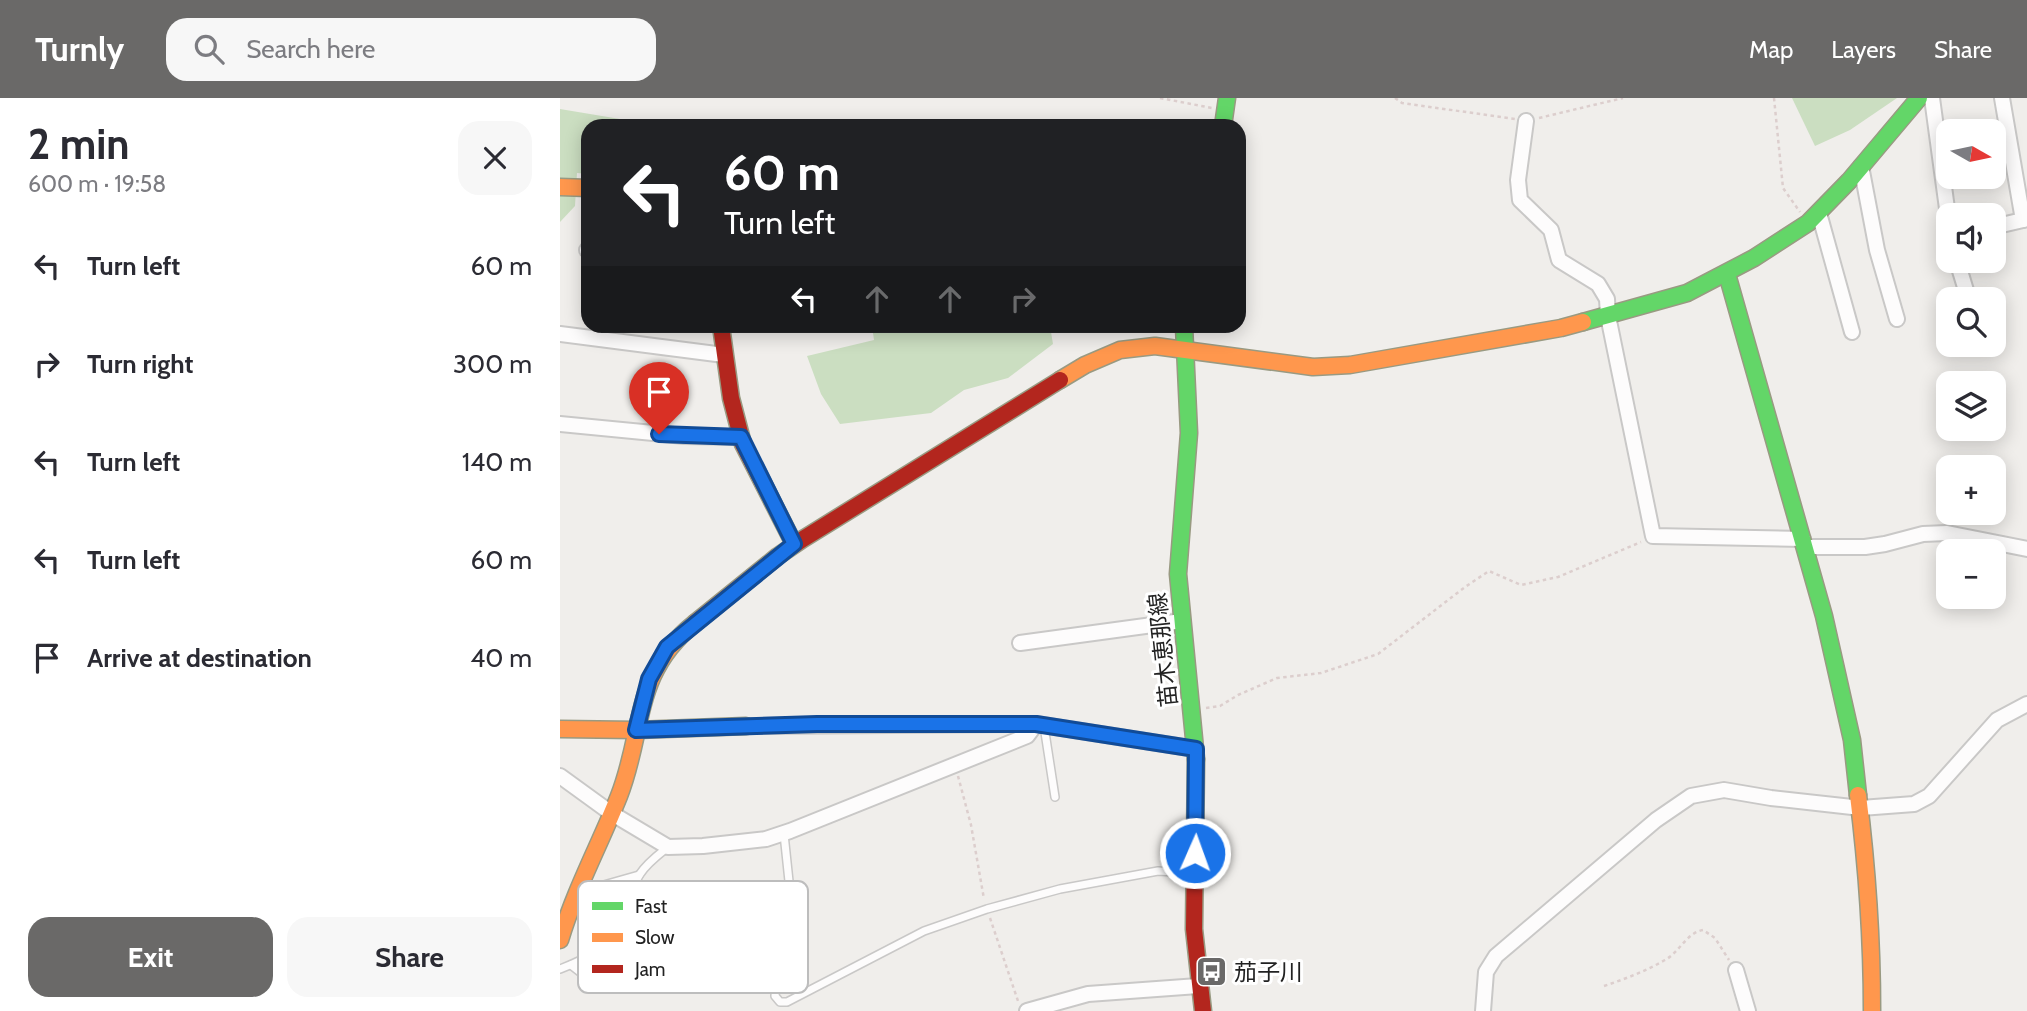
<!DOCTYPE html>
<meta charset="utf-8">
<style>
body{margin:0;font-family:Cabin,"Noto Sans JP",sans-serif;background:#f7f7f7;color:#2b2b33;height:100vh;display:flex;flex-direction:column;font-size:26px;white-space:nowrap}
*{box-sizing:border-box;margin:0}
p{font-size:23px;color:#7c7c81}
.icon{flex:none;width:38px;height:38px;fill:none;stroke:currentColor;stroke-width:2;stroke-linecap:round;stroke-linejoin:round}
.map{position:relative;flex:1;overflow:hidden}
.drawer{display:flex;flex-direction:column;background:#fff;width:560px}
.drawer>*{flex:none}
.top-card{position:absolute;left:21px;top:21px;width:665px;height:214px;border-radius:21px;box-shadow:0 4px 18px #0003;background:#202124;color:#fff;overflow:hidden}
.needle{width:46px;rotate:99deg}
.buttons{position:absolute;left:1376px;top:21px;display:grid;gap:14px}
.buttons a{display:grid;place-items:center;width:70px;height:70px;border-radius:14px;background:#fff;box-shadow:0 4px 18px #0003;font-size:35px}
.pin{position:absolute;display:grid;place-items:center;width:60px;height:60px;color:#fff;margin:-72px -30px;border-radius:50% 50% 50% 0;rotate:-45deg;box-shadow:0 0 7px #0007}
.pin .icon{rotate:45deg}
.me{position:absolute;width:77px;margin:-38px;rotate:2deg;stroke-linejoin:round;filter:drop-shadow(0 0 5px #0008)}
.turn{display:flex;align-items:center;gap:24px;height:147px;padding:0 28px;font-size:32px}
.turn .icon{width:91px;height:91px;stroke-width:2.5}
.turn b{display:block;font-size:49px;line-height:60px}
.lanes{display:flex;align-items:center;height:66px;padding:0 28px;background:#0003;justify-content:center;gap:35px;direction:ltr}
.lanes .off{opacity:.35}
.round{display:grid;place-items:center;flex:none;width:74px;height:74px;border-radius:21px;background:#f7f7f7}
.overview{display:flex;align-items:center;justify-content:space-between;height:119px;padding:0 28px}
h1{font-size:42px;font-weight:700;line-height:52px}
.primary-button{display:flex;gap:14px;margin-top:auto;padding:14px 28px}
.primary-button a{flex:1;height:80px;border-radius:21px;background:#6a6968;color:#fff;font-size:28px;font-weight:700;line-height:80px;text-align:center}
.primary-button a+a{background:#f7f7f7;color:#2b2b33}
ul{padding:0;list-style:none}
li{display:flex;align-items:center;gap:21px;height:98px;padding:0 28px}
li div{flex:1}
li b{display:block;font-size:26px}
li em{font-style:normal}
header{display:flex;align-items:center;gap:42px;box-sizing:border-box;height:98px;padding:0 35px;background:#6a6968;color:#fff}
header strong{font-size:33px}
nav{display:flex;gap:38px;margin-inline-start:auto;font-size:24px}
.search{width:490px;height:63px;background:#f7f7f7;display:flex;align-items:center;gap:18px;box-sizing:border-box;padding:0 24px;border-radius:21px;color:#7c7c81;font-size:26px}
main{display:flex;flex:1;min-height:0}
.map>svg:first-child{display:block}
</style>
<header>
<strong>Turnly</strong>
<div class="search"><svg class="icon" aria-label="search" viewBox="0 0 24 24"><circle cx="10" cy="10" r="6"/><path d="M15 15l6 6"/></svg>Search here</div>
<nav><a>Map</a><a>Layers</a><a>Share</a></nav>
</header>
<main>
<section class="drawer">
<div class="overview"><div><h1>2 min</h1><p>600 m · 19:58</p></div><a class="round"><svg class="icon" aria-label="close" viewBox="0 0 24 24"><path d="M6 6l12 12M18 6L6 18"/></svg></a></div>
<ul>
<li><svg class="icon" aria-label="left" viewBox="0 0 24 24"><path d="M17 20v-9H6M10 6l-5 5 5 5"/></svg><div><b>Turn left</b></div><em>60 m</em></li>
<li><svg class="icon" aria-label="right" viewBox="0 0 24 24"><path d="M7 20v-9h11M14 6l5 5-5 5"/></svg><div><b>Turn right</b></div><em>300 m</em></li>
<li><svg class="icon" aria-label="left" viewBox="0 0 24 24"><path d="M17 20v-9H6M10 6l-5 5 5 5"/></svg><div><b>Turn left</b></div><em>140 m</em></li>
<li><svg class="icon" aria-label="left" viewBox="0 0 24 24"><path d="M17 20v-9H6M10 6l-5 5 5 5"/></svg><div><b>Turn left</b></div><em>60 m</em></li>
<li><svg class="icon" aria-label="arrive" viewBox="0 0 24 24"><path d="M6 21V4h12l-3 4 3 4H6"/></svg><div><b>Arrive at destination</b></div><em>40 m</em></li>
</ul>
<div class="primary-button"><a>Exit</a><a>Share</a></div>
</section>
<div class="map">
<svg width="1467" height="913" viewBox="0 0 1467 913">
<rect width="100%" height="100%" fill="#f0eeeb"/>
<!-- forest -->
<g fill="#cbdec1">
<polygon points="1232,0 1337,0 1290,32 1255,48"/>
<polygon points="0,11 102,28 28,28 28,76 17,75 15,108 0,124"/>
<polygon points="312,228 490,228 493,246 448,280 404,292 371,315 280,326 261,296 247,258 314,242"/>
</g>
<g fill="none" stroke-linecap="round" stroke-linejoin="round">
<defs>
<g id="lane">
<polyline points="484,628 495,699"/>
<polyline points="19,794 79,777"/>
<polyline points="11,867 29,881 46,887 167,880 216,886 215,898 220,904 227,904 364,833 427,811 500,791 598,773 631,775"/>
<path d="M0,871C21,863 47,851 59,832C70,816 69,792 80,776C87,765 98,757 108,749"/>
<polyline points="216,886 233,821 224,736"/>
</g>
<g id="street">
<polyline points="1372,0 1388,118"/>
<polyline points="1442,0 1463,122"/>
<polyline points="966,23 958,82 960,102 991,132 999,162 1038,186 1047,201 1048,218 1093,438 1243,441"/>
<polyline points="1301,68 1317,152 1337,221"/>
<polyline points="1259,115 1292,234"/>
<polyline points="1433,129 1467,121"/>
<polyline points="27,152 28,152"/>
<polyline points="1397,163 1408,199"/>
<polyline points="0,236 164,257"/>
<polyline points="0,326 124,338 181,339"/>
<polyline points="1245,449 1305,449 1325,446 1363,436 1387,435 1467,451"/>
<polyline points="460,545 622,523"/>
<polyline points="186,628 476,626 636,651"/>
<polyline points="0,678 51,715 108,749 143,748 206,741 230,733 467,638 476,626"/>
<polyline points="1176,872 1188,913"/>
<polyline points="467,913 528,896 638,888"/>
<polyline points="923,913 926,874 936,858 1096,722 1131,698 1164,692 1211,700 1301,710 1354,706 1369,698 1437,622 1467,606"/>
</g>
<g id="fast">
<polyline points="663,28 667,0"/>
<polyline points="1167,176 1264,518 1292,642 1298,697"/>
<polyline points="1023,224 1127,195 1194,160 1248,125 1289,83 1359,0"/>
<polyline points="624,228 629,335 618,476 636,661"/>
</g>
<g id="slow">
<polyline points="0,89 28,90"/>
<polyline points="500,282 525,267 560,252 595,248 753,269 790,267 1001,230 1023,224"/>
<polyline points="0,631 76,632 186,628"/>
<path d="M1298,697C1307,769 1312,840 1312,913"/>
<path d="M0,842C15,792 40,746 59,698C85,632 72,575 135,525"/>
</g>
<g id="jam">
<polyline points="161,228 171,300 183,346 234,446"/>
<polyline points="135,525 218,458 243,441 500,282"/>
<polyline points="636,661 634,831 643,913"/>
</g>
</defs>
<!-- lane casing -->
<use href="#lane" stroke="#c9c8c7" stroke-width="10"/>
<!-- street casing -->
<use href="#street" stroke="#c9c8c7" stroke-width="18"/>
<!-- fast casing -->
<use href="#fast" stroke="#999a82" stroke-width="19"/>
<!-- slow casing -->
<use href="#slow" stroke="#999a82" stroke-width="19"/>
<!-- jam casing -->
<use href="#jam" stroke="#999a82" stroke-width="19"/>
<!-- path -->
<g stroke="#dccecd" stroke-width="2.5" stroke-dasharray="3.5 3.5" stroke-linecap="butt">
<polyline points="600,0 652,10"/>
<polyline points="835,0 842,5 955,21"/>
<polyline points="1214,0 1223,90 1240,114"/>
<polyline points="979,20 1063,0"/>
<polyline points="646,610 660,608 678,597 717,580 761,575 818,556 905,489 929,473 961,487 998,479 1081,444"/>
<polyline points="398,678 411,727 424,801"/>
<polyline points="430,820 458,903"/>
<path d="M1044,888C1065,881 1086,873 1105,862C1120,854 1126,835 1143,832L1155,840L1169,862"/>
</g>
<!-- lane -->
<use href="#lane" stroke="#fdfcfc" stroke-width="7"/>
<!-- street -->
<use href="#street" stroke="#fdfcfc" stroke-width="14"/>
<!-- fast -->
<use href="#fast" stroke="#63d668" stroke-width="16"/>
<!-- slow -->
<use href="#slow" stroke="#ff974d" stroke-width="16"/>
<!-- jam -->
<use href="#jam" stroke="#b3261e" stroke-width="16"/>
</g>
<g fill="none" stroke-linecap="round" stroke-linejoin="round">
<defs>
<polyline id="route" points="99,336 181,339 234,446 107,549 89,581 76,632 257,626 476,626 636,651 635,755"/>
</defs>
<!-- route casing -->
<use href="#route" stroke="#114b97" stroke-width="18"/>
<!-- route -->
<use href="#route" stroke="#1a73e8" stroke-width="12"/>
</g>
<!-- icons -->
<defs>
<symbol id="bus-square" viewBox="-11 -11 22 22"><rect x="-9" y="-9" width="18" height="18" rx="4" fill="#6a6968" stroke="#fff"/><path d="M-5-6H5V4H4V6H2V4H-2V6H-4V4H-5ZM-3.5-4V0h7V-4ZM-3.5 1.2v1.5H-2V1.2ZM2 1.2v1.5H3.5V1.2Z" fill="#fff"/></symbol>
</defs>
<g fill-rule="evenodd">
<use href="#bus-square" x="634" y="856" width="35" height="35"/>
</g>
<g text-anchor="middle" stroke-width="6" stroke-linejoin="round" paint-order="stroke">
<!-- street labels -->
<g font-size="23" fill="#222" stroke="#fff">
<text transform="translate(603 552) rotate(-96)" y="8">苗木恵那線</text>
</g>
<!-- poi labels -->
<g font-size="23" fill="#222" stroke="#fff" text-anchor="start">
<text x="674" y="882">茄子川</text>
</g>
</g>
<!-- legend -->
<rect x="18" y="783" width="230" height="112" rx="10" fill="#fff" stroke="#bdbdbd" stroke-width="2"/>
<rect x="32" y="804" width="31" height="8" fill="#63d668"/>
<rect x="32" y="835" width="31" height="9" fill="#ff974d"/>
<rect x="32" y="867" width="31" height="8" fill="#b3261e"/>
<g font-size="19" fill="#222">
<text x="75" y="815">Fast</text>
<text x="75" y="846">Slow</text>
<text x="75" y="878">Jam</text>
</g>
</svg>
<div class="buttons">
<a><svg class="needle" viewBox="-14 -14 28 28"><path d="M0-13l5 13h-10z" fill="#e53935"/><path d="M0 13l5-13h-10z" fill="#7c7c81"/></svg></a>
<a><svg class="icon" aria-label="sound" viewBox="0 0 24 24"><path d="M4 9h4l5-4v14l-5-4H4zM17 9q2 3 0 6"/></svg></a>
<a><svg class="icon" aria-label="search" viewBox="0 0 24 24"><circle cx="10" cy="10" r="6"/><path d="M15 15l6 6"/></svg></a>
<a><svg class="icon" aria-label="layers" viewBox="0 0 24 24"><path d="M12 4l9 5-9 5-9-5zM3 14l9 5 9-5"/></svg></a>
<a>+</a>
<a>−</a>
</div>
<div class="pin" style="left:99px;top:336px;background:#d93025"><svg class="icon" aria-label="arrive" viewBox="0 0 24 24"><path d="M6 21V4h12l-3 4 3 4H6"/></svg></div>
<svg class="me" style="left:635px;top:755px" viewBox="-20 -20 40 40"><circle r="17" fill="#1a73e8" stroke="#fff" stroke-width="3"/><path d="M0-11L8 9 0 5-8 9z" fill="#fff"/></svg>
<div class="top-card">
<div class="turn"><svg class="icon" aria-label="left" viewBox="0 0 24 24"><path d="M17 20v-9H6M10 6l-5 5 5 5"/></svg><div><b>60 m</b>Turn left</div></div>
<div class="lanes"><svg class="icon" aria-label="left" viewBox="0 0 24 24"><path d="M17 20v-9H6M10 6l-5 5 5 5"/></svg><svg class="icon off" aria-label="ahead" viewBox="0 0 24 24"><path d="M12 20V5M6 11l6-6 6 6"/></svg><svg class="icon off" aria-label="ahead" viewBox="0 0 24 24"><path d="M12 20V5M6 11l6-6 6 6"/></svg><svg class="icon off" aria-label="right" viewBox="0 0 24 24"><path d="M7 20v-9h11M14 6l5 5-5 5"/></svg></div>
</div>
</div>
</main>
